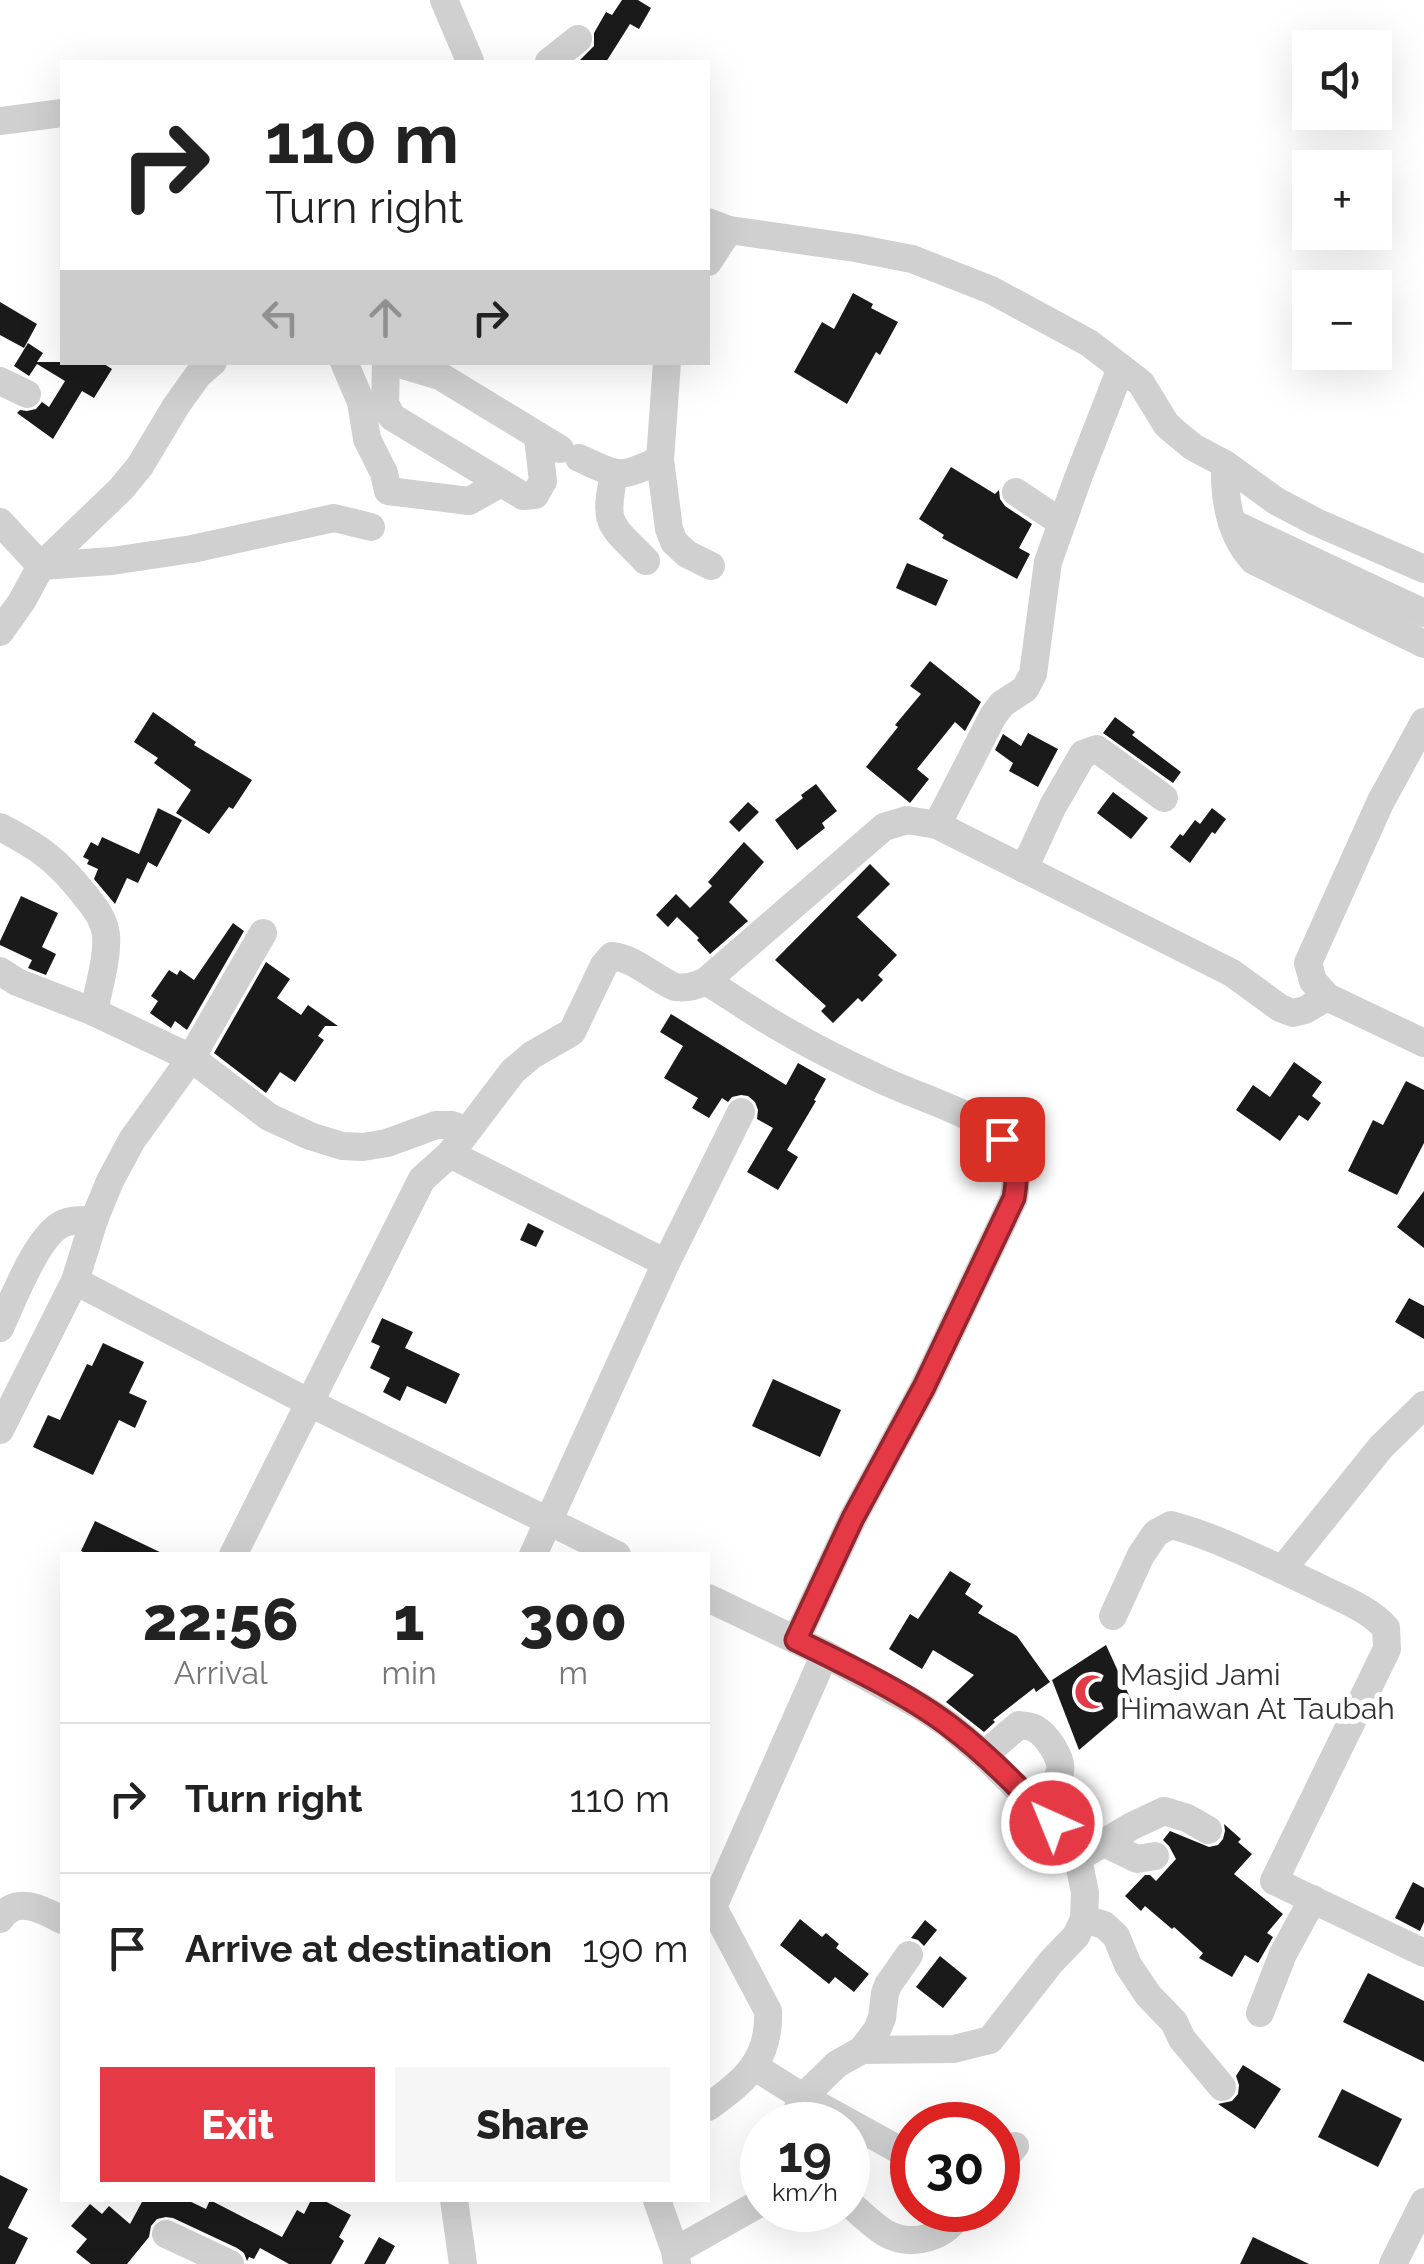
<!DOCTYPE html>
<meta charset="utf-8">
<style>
body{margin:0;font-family:Raleway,sans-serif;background:#f6f6f6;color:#222;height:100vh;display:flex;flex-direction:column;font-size:38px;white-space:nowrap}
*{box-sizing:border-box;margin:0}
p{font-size:32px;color:#767676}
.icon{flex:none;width:55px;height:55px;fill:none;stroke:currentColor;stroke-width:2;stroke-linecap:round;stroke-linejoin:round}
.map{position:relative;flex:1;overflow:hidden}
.drawer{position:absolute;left:60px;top:1552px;width:650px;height:650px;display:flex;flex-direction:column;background:#fff;border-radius:0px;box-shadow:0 10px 40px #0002}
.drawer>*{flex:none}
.banner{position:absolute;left:60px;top:60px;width:650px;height:305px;border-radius:0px;box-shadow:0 10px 40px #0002;background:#fff;color:#222;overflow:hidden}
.controls{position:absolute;left:1292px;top:30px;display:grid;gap:20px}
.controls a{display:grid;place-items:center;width:100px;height:100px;border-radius:0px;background:#fff;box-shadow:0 10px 40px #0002;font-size:50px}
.speed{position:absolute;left:740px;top:2102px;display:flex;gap:20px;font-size:50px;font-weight:700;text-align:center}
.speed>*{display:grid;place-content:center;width:130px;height:130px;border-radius:50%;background:#fff;box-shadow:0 10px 40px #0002;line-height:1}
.speed small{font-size:25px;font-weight:400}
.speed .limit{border:15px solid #d22;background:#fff;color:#111}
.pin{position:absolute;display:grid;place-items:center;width:85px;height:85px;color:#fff;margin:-42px;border-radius:20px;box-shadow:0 5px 15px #0006}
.me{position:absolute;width:110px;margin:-55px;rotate:316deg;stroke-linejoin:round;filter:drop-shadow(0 0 8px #0008)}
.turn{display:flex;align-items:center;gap:35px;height:210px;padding:0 40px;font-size:45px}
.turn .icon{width:130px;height:130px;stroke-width:2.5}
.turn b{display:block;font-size:70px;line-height:85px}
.lanes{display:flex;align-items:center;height:95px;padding:0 40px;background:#0003;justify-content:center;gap:50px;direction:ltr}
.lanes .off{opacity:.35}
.eta{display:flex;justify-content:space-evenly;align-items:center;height:170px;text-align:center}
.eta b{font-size:60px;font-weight:800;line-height:70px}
.action{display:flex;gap:20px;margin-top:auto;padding:20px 40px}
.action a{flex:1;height:115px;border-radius:0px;background:#e63946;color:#fff;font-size:40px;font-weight:800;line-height:115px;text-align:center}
.action a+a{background:#f6f6f6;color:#222}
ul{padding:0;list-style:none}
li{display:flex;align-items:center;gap:30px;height:150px;padding:0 40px;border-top:2px solid #e0e0e0}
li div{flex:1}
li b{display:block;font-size:38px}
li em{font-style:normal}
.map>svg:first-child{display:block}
</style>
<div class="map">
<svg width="1424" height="2264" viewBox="0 0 1424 2264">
<rect width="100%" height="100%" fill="#fff"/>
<!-- building -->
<g fill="#1a1a1a">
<polygon points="622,0 638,0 651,8 639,29 630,24 606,62 578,62 594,46 594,33 606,12 612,15"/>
<polygon points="853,293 873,304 871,308 898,322 880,355 876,352 847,404 794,372 822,322 834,329"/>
<polygon points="0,302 37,324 24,348 0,335"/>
<polygon points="28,343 43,353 37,362 101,362 112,369 94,398 82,391 53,439 17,413 20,410 27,411 36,409 42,402 49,407 65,381 37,364 29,376 14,366"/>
<polygon points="951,467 995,494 999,490 1000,499 1005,506 1032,524 1019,548 1030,554 1017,579 942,538 944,535 919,519"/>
<polygon points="907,563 948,580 936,606 896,588"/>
<polygon points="930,661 981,702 965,731 955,722 917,769 929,779 910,803 866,767 898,727 895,725 921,694 910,686"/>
<polygon points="153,712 196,742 194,745 252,780 233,809 229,807 209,834 176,813 191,790 154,763 158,758 134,742"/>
<polygon points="1115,717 1135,732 1132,735 1181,772 1173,783 1103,733"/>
<polygon points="1028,733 1058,749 1038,787 1009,771 1013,763 995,750 1003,734 1021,746"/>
<polygon points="816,784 837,811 822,823 825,828 797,850 775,820 803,798 801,795"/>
<polygon points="1113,792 1148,818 1131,839 1097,813"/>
<polygon points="748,802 759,812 739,832 729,822"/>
<polygon points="158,808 182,820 157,867 148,862 138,883 127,878 115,904 94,879 98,869 87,864 89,860 83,857 91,842 98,846 102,837 139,854"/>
<polygon points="1212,808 1226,819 1215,834 1212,832 1190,863 1170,847 1180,834 1183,836 1195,820 1200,824"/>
<polygon points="744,842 764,862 729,902 748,921 710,954 697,940 699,938 677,917 668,927 656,915 676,894 690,908 712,886 708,882"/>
<polygon points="870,864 890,884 857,917 897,955 878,975 883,980 862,1002 858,998 833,1023 821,1011 826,1006 775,960"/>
<polygon points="21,896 58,913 42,947 56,954 46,975 28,968 32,960 0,945 0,941"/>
<polygon points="233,923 244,931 187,1030 175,1021 171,1028 150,1013 158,1001 151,996 169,970 177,975 180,970 194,980"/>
<polygon points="266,962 290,979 277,998 301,1015 308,1005 338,1026 325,1026 318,1036 324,1040 295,1082 280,1072 266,1093 214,1053"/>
<polygon points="671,1014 786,1085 798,1063 826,1079 814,1100 816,1101 787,1150 798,1157 778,1190 747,1172 773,1128 757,1119 758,1110 755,1102 748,1096 741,1095 732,1097 728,1102 722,1098 709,1118 692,1108 698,1098 664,1078 683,1046 660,1032"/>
<polygon points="1294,1062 1322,1082 1312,1096 1321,1103 1308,1121 1299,1115 1280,1141 1236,1110 1253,1085 1270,1097"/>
<polygon points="1406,1081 1424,1090 1424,1143 1397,1195 1348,1171 1373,1120 1383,1125"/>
<polygon points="1424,1191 1424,1248 1397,1227"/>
<polygon points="528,1223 544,1231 536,1247 520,1240"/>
<polygon points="1409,1298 1424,1306 1424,1339 1395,1322"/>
<polygon points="382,1318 413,1332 405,1348 460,1374 446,1404 407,1386 400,1401 383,1392 390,1378 370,1368 380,1346 371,1342"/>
<polygon points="103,1343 144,1362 129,1393 147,1401 135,1428 119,1420 93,1475 33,1447 48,1415 60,1420 87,1364 92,1366"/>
<polygon points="773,1379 841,1410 820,1457 752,1426"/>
<polygon points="95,1521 166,1555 90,1555 81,1551"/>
<polygon points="950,1571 971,1584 965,1594 983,1606 978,1613 1017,1636 1050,1682 1036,1692 1034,1688 993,1720 995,1722 984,1732 946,1702 974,1675 933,1650 922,1669 889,1649 910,1614 918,1619"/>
<polygon points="1106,1645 1133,1704 1079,1750 1052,1680"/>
<polygon points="1224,1824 1241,1839 1238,1842 1252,1854 1234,1874 1283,1914 1267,1933 1273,1937 1258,1963 1245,1955 1232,1977 1199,1958 1203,1953 1174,1927 1172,1929 1145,1906 1141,1911 1125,1896 1145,1875 1150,1875 1156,1881 1176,1859 1169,1846 1163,1840 1170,1831 1209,1847 1218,1845 1223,1839 1225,1831"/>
<polygon points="1413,1882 1424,1888 1424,1922 1420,1931 1395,1918"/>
<polygon points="800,1919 822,1937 826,1933 839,1944 836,1948 869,1974 854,1992 835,1977 829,1984 780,1945"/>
<polygon points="925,1920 937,1930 924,1946 918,1940 911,1938"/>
<polygon points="940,1956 967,1978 943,2008 916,1987"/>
<polygon points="1368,1973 1424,2001 1424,2062 1343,2022"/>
<polygon points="1243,2065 1281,2089 1255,2129 1218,2104 1232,2101 1238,2094 1239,2085 1236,2076"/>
<polygon points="1342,2089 1402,2119 1378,2167 1318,2137"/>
<polygon points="0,2175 28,2189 8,2228 28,2238 15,2264 0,2264"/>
<polygon points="143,2200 187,2200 206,2209 210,2200 282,2237 297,2210 304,2214 311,2200 323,2200 351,2215 339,2237 344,2241 331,2264 289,2264 260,2248 254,2259 249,2257 247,2261 244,2253 237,2248 173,2218 166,2217 157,2219 151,2226 149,2237 127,2264 91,2264 76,2252 87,2239 71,2226 90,2204 102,2214 109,2206 130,2224"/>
<polygon points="379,2237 395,2246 385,2264 364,2264"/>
<polygon points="1253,2237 1309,2264 1240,2264"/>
</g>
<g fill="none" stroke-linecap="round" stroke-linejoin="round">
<!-- minor -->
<g stroke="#d0d0d0" stroke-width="28">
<polyline points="444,0 470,61"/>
<polyline points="549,62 578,39"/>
<polyline points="0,121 62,113"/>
<path d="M708,222L729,230L855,248L912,259L991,290L1089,343L1141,383L1166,424L1176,433L1193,447L1225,464C1224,499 1229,535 1254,561L1424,644"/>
<polyline points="708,262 729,230"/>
<polyline points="344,362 361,402 367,439 384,473 388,491 469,501 501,483"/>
<polyline points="386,362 385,404 392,417 523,496 535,495 543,481 538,438"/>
<polyline points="393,362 440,376 560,449"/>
<polyline points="667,362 660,460 669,529 674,542 687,554 711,566"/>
<polyline points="0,381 27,394"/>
<path d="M579,458C622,477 617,479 660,460"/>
<polyline points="1225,464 1276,501 1316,522 1424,569"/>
<path d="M614,474C603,527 610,523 646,561"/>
<polyline points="1016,492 1062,523"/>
<polyline points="0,522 41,566 112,561 192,549 334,518 371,527"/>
<polyline points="1232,523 1424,613"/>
<polyline points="0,632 22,601 41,566 121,489 140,466 176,406 198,375 213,362"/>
<polyline points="1424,722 1380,803 1308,963 1313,981 1327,997 1424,1043"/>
<polyline points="937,825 993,716 1002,704 1025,689 1033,674 1048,562 1078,478 1121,368"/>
<path d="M0,827C40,848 56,859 84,894C94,907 104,918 106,935C108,959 98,988 94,1012"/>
<polyline points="1024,869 1053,806 1083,754 1097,749 1164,798"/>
<polyline points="0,971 17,982 94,1012 191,1058 269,1117 310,1136 342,1146 363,1147 387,1143 436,1125 452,1125 467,1131"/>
<path d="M706,981C732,997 757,1015 784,1030C815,1048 847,1064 880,1079C910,1094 976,1114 997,1135C1016,1153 1018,1174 1014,1198L924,1387L853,1518L796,1640"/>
<polyline points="450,1154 666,1263"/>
<polyline points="75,1281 310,1403 617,1555"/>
<path d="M0,1328C12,1302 37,1236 62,1224C72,1219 83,1220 94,1220"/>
<polyline points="0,1430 75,1281 94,1220 110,1181 132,1140 191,1058 263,933"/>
<path d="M233,1555L422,1179L450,1154L513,1071L532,1055L572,1032L604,965L612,956C634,958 654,978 675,987C687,989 696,986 706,981L884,827L907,820L937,825L1232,973L1280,1008L1293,1013L1305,1010L1327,997"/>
<polyline points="533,1555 666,1263 741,1112"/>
<polyline points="1282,1570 1381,1447 1424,1405"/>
<polyline points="708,1598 825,1654 920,1706 949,1725 984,1755 1064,1835 1078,1858 1085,1893 1084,1919 1076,1936 1051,1962 990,2040 954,2049 862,2050 837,2064 803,2097 755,2067"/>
<path d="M1113,1616L1141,1555L1156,1533L1171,1525C1220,1538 1267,1563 1314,1585C1339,1598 1367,1607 1386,1628L1387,1649L1274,1881L1424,1953"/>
<path d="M984,1755L1019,1725C1024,1726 1032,1726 1036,1729C1046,1735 1063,1758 1060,1771C1057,1785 1044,1794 1034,1804"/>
<polyline points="1104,1843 1137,1859 1155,1856"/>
<polyline points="1078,1858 1132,1826 1164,1811 1187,1818 1208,1830"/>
<path d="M0,1919C16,1895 42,1909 62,1920"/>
<polyline points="1084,1919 1104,1925 1116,1936 1128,1965 1148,1995 1174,2022 1182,2039 1222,2087"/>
<polyline points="1260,2013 1283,1954 1313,1899"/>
<polyline points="862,2050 877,2030 882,2018 885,1993 888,1985 909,1955"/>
<path d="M708,2107C745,2081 770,2060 768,2011L713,1907L825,1654"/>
<polyline points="791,2125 803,2097 912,2157"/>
<polyline points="998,2166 1015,2146"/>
<polyline points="454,2200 463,2264"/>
<polyline points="657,2200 675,2251 677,2264"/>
<path d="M848,2202C860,2213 871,2224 885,2233C912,2248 947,2238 961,2210"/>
<polyline points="166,2234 230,2264"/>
<polyline points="675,2251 760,2203 762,2197"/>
<polyline points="1393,2264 1424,2202"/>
</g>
</g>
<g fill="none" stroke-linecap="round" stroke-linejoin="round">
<defs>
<path id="route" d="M1002,1139C1016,1164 1019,1169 1014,1198L924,1387L853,1518L796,1640C845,1664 908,1694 951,1727C988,1755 1021,1789 1052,1823"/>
</defs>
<!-- route casing -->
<use href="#route" stroke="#96252e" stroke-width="25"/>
<!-- route -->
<use href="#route" stroke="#e63946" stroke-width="18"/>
</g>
<!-- icons -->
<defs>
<symbol id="mosque-bare" viewBox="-9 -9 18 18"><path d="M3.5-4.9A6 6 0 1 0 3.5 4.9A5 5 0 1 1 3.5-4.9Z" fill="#e63946" stroke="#fff" stroke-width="2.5" paint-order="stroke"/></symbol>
</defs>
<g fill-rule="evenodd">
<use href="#mosque-bare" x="1067" y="1667" width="50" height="50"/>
</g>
<g text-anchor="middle" stroke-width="10" stroke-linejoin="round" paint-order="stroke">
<!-- poi labels -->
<g font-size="30" fill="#333" stroke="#fff" text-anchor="start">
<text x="1120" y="1685">Masjid Jami<tspan x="1120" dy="34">Himawan At Taubah</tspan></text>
</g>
</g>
</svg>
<div class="controls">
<a><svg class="icon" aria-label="sound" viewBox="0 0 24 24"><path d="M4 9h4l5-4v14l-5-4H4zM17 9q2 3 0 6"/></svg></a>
<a>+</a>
<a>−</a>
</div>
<div class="speed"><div>19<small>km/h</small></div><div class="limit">30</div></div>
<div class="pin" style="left:1002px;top:1139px;background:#d93025"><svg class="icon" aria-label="arrive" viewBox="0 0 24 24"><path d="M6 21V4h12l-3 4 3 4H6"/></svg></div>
<svg class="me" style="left:1052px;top:1823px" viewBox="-20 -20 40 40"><circle r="17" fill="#e63946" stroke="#fff" stroke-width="3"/><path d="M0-11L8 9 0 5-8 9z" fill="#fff"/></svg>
<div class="banner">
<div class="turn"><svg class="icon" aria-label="right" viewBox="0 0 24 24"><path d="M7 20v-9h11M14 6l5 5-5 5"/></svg><div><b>110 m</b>Turn right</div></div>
<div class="lanes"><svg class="icon off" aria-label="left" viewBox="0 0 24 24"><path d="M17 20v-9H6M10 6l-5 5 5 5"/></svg><svg class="icon off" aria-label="ahead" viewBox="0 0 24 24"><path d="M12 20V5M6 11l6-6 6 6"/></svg><svg class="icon" aria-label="right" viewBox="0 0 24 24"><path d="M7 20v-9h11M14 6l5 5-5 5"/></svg></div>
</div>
<section class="drawer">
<div class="eta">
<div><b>22:56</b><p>Arrival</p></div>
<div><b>1</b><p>min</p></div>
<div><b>300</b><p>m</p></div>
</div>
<ul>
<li><svg class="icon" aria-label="right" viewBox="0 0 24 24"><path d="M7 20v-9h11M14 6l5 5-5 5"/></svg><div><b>Turn right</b></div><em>110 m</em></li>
<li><svg class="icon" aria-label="arrive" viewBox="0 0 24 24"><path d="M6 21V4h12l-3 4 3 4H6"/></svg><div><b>Arrive at destination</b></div><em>190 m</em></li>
</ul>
<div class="action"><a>Exit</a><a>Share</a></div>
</section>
</div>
